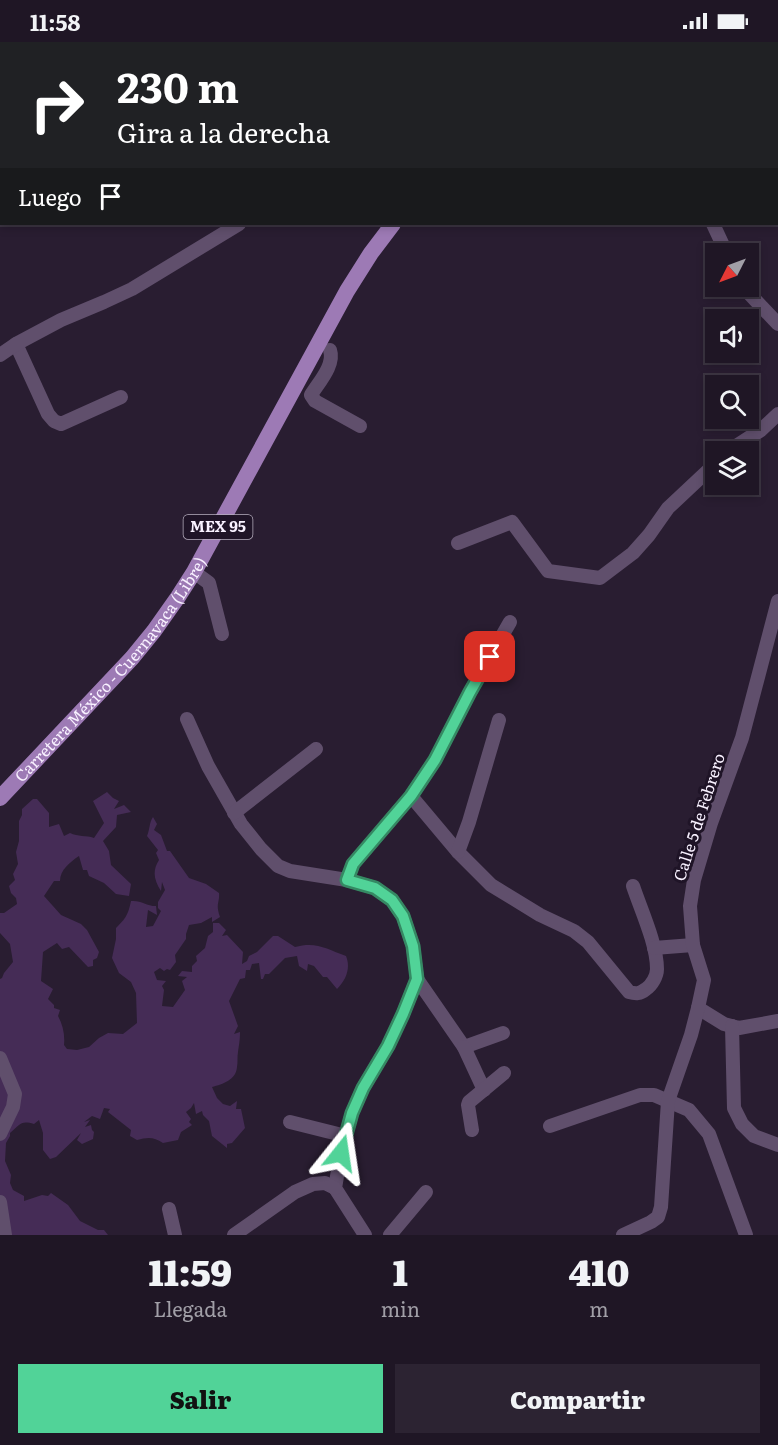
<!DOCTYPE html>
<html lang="es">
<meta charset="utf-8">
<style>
body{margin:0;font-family:Literata,serif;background:#2c2332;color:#f1f3f6;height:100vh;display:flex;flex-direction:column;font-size:22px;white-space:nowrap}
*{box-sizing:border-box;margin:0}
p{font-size:20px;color:#a19fa7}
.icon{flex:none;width:33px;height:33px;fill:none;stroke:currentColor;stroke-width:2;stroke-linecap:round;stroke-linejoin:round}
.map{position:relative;height:1193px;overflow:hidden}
.details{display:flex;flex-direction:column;background:#1f1625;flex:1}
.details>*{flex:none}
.banner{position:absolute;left:0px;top:0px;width:778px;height:183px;box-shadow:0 3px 9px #0003,0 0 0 2px #3c3542;background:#202124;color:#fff;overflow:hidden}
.needle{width:39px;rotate:228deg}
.buttons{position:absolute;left:705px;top:201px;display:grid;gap:12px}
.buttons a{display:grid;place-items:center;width:54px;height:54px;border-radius:0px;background:#1f1625;box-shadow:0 3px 9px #0003,0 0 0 2px #3c3542;font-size:30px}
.pin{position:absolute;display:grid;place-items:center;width:51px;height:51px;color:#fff;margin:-26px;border-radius:12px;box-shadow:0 3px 9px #0006}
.me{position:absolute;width:66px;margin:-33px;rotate:15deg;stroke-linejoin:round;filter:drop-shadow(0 0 4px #0008)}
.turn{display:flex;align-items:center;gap:21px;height:126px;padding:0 18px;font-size:27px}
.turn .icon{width:78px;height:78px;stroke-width:2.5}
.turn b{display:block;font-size:42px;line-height:51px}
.then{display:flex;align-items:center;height:57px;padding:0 18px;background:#0003;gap:12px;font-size:22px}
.eta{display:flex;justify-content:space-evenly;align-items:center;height:102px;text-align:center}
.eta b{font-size:36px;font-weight:800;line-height:42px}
.button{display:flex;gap:12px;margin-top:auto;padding:12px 18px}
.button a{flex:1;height:69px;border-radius:0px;background:#51d398;color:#111;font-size:24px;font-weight:800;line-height:69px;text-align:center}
.button a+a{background:#2c2332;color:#f1f3f6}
.status{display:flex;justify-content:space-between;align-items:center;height:42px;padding:0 30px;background:#1f1625;direction:ltr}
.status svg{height:16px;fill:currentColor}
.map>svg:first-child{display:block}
</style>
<div class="status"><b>11:58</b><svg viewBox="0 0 49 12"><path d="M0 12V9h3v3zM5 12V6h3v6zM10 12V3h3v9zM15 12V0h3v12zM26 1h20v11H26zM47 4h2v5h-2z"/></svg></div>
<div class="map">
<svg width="778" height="1193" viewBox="0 0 778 1193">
<rect width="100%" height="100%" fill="#291d31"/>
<!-- green -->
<path fill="#452c56" d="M107,750L113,756L119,759L114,767L124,763L131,770L117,773L116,785L103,799L109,809L111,823L131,842L129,854L116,852L104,841L89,834L87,828H83L79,814C70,820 60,828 60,839H54L44,854L61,873L81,882L87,888L99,910L97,916L93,918V924L88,925L69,905L62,907L57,901L43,910L41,939L53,947L48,957L54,963V966L60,968L58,974C63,983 65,993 64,1003L67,1007L77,1008L89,1005L99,996L108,991L123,992L137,981L136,951L131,940L119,931L112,916L116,897V886C126,876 128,873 131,859C141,858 146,864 156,864L157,873L148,868L146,885L153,884L161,869L158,866V860L165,848L162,840L161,849C154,838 152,829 159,818L156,811L158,808L147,794C150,787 149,781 153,775L157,782L154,788L161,793L167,809H170L189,836L206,842L219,851C220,861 215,861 220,875L212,880V875L201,881L189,883L186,892V897L175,913L176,920L170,928L167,927L164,929L160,926L154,930L157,938L166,939L162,944L164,948L162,964L173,965L185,948L182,939L187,935L178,934L182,929L192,930V924L197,919L196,914L205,906L208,894L213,890V881H219L226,888L222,894L227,893L243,910L242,922L247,919L249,914L257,910L273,894H278L295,905C316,899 327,907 346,914C351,926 346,938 337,947L327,935H323L314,924L308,922L307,929L299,924L297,914L285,916L269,932H265L263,937H261L259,921L252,922L250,928H246L245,936L240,937L229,959L238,984L234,992L240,990C240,998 239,1003 238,1010C237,1015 238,1020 237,1025C236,1038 223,1042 212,1045L217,1056L223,1062L230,1064L237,1059L236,1067H241L245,1086L232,1101L227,1102V1106L212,1094L209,1079L203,1073L202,1069L196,1072L194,1061L191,1066L186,1070L191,1077L189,1080L192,1083L181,1090L178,1098L163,1101C154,1095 148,1095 137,1098L130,1094L131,1088L108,1070L110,1067L104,1066L100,1077L92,1074L84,1080L90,1078L85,1085L91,1083L92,1088L94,1090L93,1097L82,1102L77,1098L81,1091L56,1115L50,1117L43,1108V1091L39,1078L34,1082C20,1078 20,1083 10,1091V1094L6,1101L5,1119L11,1133L10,1141L13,1148L24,1154V1159L42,1153L48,1154L51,1151L68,1163L80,1179L98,1188H104L108,1193H0V937L2,936L4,931L13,920L10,902L0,891V871H4L17,862L16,856L11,851L9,844L15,838L13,832L18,822L16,810L19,799V779L22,773V767L33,757H37L49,771V785L59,782L64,794L70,791C78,795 86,793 94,796L104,781L93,759Z"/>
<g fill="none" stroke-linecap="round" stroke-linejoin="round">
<!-- minor -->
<g stroke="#604f6c" stroke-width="14">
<polyline points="729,2 731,0"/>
<polyline points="713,182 727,212"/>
<polyline points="742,244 778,282"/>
<polyline points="16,302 48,372 54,379 61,382 121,355"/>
<path d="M330,308C335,323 319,340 311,353L315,359L360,384"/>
<polyline points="0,313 16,302 61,278 104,260 132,247 239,182"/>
<polyline points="727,410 761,388 778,372"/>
<polyline points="458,501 512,480 548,529 600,536 633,511 649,493 668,466 716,421"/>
<polyline points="194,530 209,541 222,592"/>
<polyline points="187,677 208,724 241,782 261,807 278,824 290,829 347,838 375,846 392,858 403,874 413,904 417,937 403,972 388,1004 363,1046 352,1071 341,1111 335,1146 365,1193"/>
<path d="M411,754L458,810L491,843L540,873L574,889L588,900L629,950C636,952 640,952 646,947C652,943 657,934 657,927C657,902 641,868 633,844"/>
<polyline points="234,771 316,707"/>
<polyline points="458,810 469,780 499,678"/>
<polyline points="347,838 353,822 411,754 435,718 470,650 510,580"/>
<polyline points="654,906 693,903"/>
<polyline points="417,937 464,1005 503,991"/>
<polyline points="698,966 724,982 739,986 778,979"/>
<polyline points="732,984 734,1066 742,1082 754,1094 778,1103"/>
<polyline points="464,1005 484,1048"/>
<polyline points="0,1016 15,1052 13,1065 0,1092"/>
<polyline points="290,1080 346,1094"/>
<polyline points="550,1084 640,1053 654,1053 689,1068 709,1092 746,1193"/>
<polyline points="472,1088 468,1063 469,1060 504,1031"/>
<polyline points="0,1160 5,1193"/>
<polyline points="169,1167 175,1193"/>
<polyline points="234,1193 295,1150 313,1142 325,1141 335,1146"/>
<polyline points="390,1193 426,1150"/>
<polyline points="623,1193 651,1180 658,1175 661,1165 668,1059 691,993 698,966 704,938 693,903 690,864 694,838 711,781 742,696 778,559"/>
</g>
<!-- major -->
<g stroke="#9d7ab5" stroke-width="16">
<polyline points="514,2 514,0"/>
<path id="s1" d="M0,756L132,616L154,589L178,555L194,530L347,249L371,211L393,182"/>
</g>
</g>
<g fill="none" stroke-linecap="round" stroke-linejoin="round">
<defs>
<polyline id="route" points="341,1111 352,1071 363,1046 388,1004 403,972 417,937 413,904 403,874 392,858 375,846 347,838 353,822 411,754 435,718 470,650 490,615"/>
</defs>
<!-- route casing -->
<use href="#route" stroke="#358963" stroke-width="15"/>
<!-- route -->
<use href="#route" stroke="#51d398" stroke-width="10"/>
</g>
<g text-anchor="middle" stroke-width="6" stroke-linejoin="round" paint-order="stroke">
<!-- shield labels -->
<rect fill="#1f1427" stroke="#b7afbe" stroke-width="1.5" x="183.5" y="473" width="69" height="24" rx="4.5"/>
<g font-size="15" font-weight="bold" fill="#f8f1ff">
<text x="218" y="490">MEX 95</text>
</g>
<!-- street labels -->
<g font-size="16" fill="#f8f1ff" stroke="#1f1427">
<text dy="6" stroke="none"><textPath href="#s1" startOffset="170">Carretera México - Cuernavaca (Libre)</textPath></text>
<text transform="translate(699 775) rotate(-72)" y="6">Calle 5 de Febrero</text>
</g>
</g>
</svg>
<div class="buttons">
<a><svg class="needle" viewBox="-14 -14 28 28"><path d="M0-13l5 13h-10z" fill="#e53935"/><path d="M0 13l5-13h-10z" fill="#a19fa7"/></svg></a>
<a><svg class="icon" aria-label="sound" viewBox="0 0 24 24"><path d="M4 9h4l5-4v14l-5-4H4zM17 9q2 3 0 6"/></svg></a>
<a><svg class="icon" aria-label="search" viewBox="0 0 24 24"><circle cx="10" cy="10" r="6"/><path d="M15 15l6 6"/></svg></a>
<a><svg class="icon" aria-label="layers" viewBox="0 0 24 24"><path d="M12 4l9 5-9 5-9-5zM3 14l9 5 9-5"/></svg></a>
</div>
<div class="pin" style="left:490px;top:615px;background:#d93025"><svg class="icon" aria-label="arrive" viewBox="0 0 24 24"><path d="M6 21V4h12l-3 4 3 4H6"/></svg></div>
<svg class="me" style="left:341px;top:1111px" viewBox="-20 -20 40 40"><path d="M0-17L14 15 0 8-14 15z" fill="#51d398" stroke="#fff" stroke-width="4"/></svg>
<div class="banner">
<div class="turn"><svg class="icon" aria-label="right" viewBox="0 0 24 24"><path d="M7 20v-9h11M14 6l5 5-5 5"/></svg><div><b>230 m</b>Gira a la derecha</div></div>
<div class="then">Luego<svg class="icon" aria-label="arrive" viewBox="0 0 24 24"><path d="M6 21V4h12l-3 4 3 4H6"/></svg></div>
</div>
</div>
<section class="details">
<div class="eta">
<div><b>11:59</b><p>Llegada</p></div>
<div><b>1</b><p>min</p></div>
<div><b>410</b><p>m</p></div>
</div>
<div class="button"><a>Salir</a><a>Compartir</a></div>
</section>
